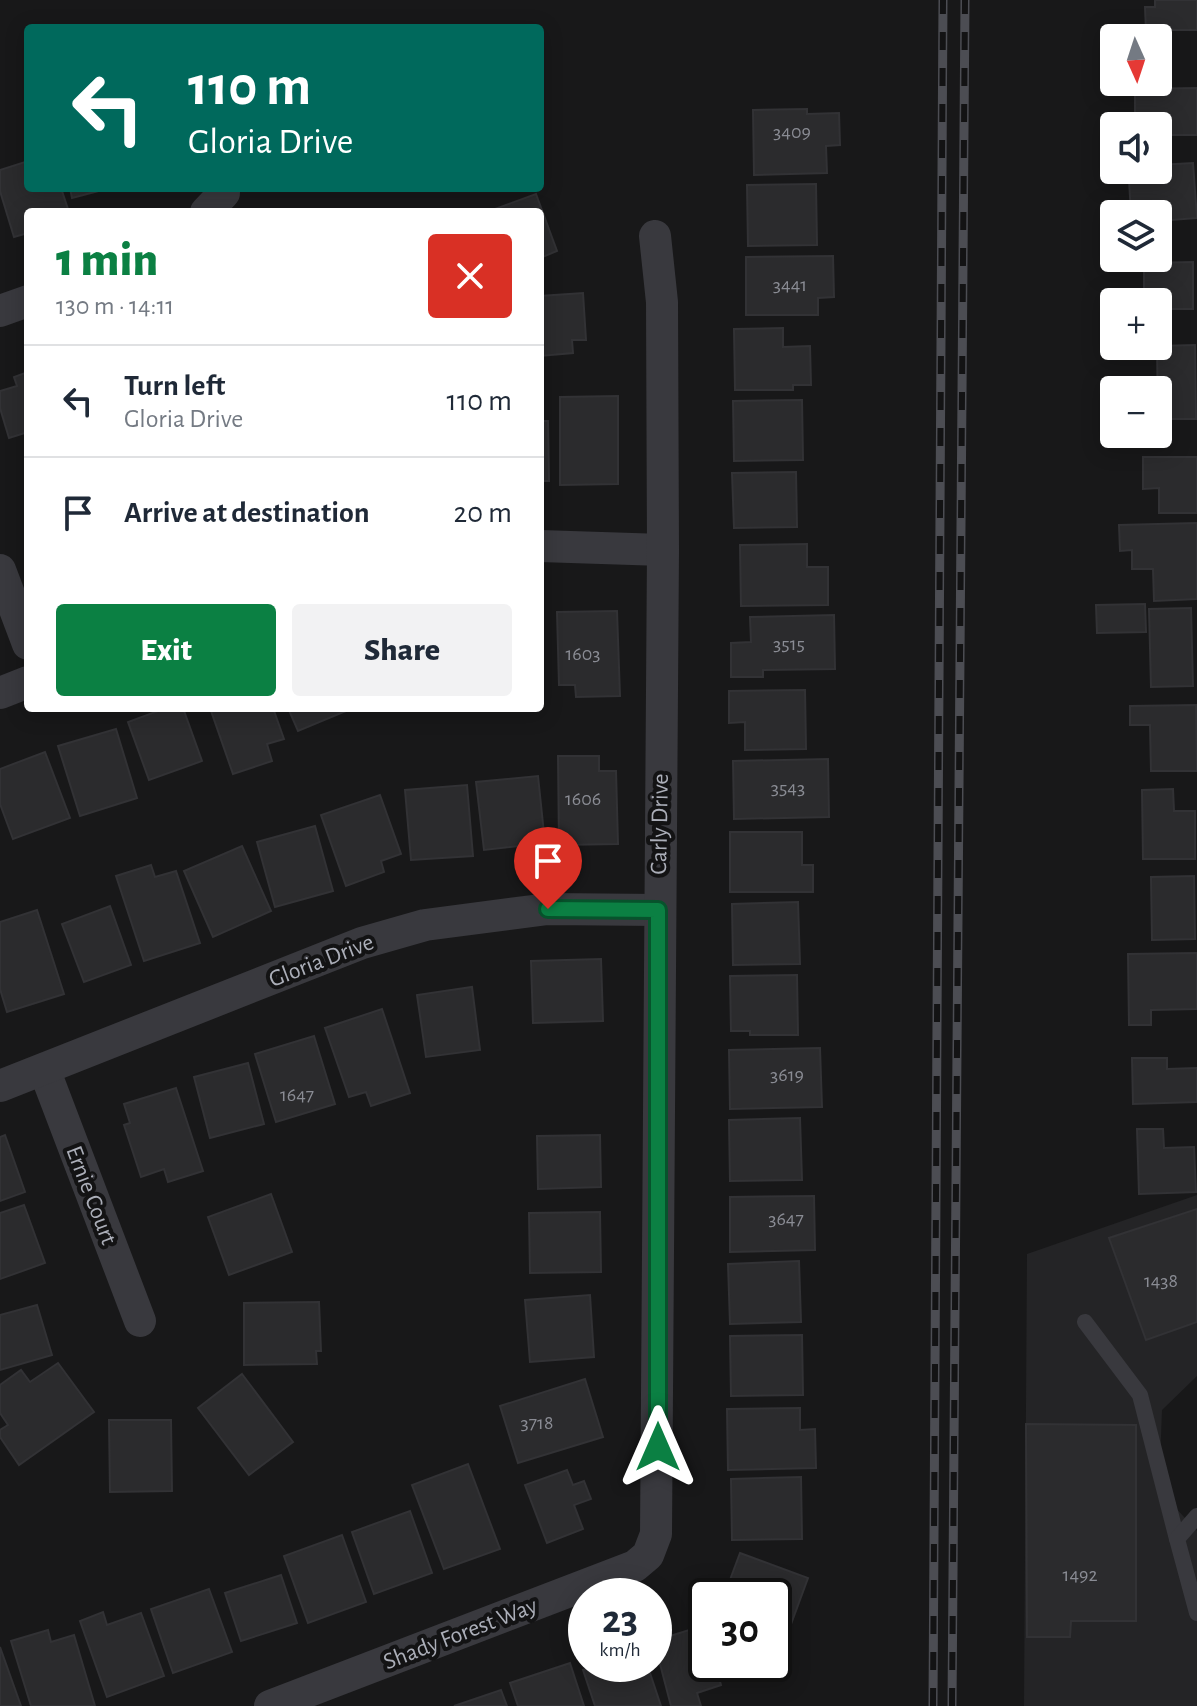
<!DOCTYPE html>
<meta charset="utf-8">
<style>
body{margin:0;font-family:"Alegreya Sans",sans-serif;background:#f2f2f3;color:#1f2937;height:100vh;display:flex;flex-direction:column;font-size:30px;white-space:nowrap}
*{box-sizing:border-box;margin:0}
p{font-size:26px;color:#747a83}
.icon{flex:none;width:44px;height:44px;fill:none;stroke:currentColor;stroke-width:2;stroke-linecap:round;stroke-linejoin:round}
.map{position:relative;flex:1;overflow:hidden}
.panel{position:absolute;left:24px;top:208px;width:520px;height:504px;display:flex;flex-direction:column;background:#fff;border-radius:8px;box-shadow:0 4px 20px #0003}
.panel>*{flex:none}
.guide{position:absolute;left:24px;top:24px;width:520px;height:168px;border-radius:8px;box-shadow:0 4px 20px #0003;background:#00695c;color:#fff;overflow:hidden}
.needle{width:52px;rotate:177deg}
.buttons{position:absolute;left:1100px;top:24px;display:grid;gap:16px}
.buttons a{display:grid;place-items:center;width:72px;height:72px;border-radius:8px;background:#fff;box-shadow:0 4px 20px #0003;font-size:40px}
.speed{position:absolute;left:568px;top:1578px;display:flex;gap:16px;font-size:40px;font-weight:700;text-align:center}
.speed>*{display:grid;place-content:center;width:104px;height:104px;border-radius:50%;background:#fff;box-shadow:0 4px 20px #0003;line-height:1}
.speed small{font-size:20px;font-weight:400}
.speed .limit{border:4px solid #111;border-radius:12px;background:#fff;color:#111}
.pin{position:absolute;display:grid;place-items:center;width:68px;height:68px;color:#fff;margin:-82px -34px;border-radius:50% 50% 50% 0;rotate:-45deg;box-shadow:0 0 8px #0007}
.pin .icon{rotate:45deg}
.me{position:absolute;width:88px;margin:-44px;rotate:0deg;stroke-linejoin:round;filter:drop-shadow(0 0 6px #0008)}
.turn{display:flex;align-items:center;gap:28px;height:168px;padding:0 32px;font-size:36px}
.turn .icon{width:104px;height:104px;stroke-width:2.5}
.turn b{display:block;font-size:56px;line-height:68px}
.round{display:grid;place-items:center;flex:none;width:84px;height:84px;border-radius:8px;background:#f2f2f3}
.summary{display:flex;align-items:center;justify-content:space-between;height:136px;padding:0 32px}
h1{font-size:48px;font-weight:800;line-height:60px;color:#0b8043}
.action{display:flex;gap:16px;margin-top:auto;padding:16px 32px}
.action a{flex:1;height:92px;border-radius:8px;background:#0b8043;color:#fff;font-size:32px;font-weight:800;line-height:92px;text-align:center}
.action a+a{background:#f2f2f3;color:#1f2937}
ul{padding:0;list-style:none}
li{display:flex;align-items:center;gap:24px;height:112px;padding:0 32px;border-top:2px solid #e0e1e3}
li div{flex:1}
li b{display:block;font-size:30px}
li em{font-style:normal}
.map>svg:first-child{display:block}
</style>
<div class="map">
<svg width="1197" height="1706" viewBox="0 0 1197 1706">
<rect width="100%" height="100%" fill="#181819"/>
<!-- built -->
<polygon fill="#242426" points="1197,1195 1197,1376 1162,1410 1159,1490 1197,1531 1197,1706 1024,1706 1027,1254"/>
<!-- building -->
<g fill="#2b2b2d" stroke="#323235" stroke-width="2">
<polygon points="1155,0 1197,0 1197,30 1158,30 1158,38 1130,38 1129,32 1146,32 1145,7 1155,7"/>
<polygon points="1197,88 1197,135 1158,135 1158,126 1135,126 1135,89"/>
<polygon points="807,109 807,114 839,113 840,145 826,146 827,173 754,175 753,110"/>
<polygon points="28,161 28,188 61,188 69,212 28,212 28,233 14,237 0,191 0,170"/>
<polygon points="1193,163 1197,218 1158,221 1158,214 1131,214 1129,180 1142,179 1141,170 1158,170 1158,165"/>
<polygon points="816,184 817,245 748,246 747,185"/>
<polygon points="70,188 110,188 72,198"/>
<polygon points="536,194 557,251 540,258 540,212 487,212"/>
<polygon points="833,256 834,297 818,298 818,315 746,315 746,257"/>
<polygon points="1193,262 1193,309 1158,309 1158,302 1144,302 1144,263"/>
<polygon points="583,293 586,340 572,340 573,353 540,356 540,296"/>
<polygon points="783,328 783,347 810,346 811,385 793,385 793,390 735,390 734,329"/>
<polygon points="1195,345 1196,419 1158,419 1157,346"/>
<polygon points="28,372 28,432 9,438 0,408 0,391 17,386 14,377"/>
<polygon points="618,396 618,484 560,485 560,397"/>
<polygon points="802,400 803,460 734,461 733,401"/>
<polygon points="540,421 548,421 549,481 540,481"/>
<polygon points="1143,457 1197,457 1197,513 1159,513 1159,488 1143,489"/>
<polygon points="796,472 797,527 734,528 732,473"/>
<polygon points="1197,523 1197,599 1154,601 1153,569 1132,569 1132,550 1120,551 1119,525"/>
<polygon points="807,544 807,567 828,567 828,605 741,606 740,545"/>
<polygon points="1145,604 1146,632 1097,633 1096,605"/>
<polygon points="1191,608 1193,686 1151,687 1149,609"/>
<polygon points="617,611 620,696 576,697 575,685 559,685 557,612"/>
<polygon points="834,615 835,669 763,670 763,677 731,677 731,643 751,642 750,617"/>
<polygon points="805,690 806,749 745,750 745,722 729,723 729,691"/>
<polygon points="1196,705 1197,771 1151,771 1150,725 1130,725 1130,706"/>
<polygon points="166,708 183,708 202,761 149,780 128,722"/>
<polygon points="210,708 273,708 284,739 267,744 272,761 233,774"/>
<polygon points="288,708 353,708 298,731"/>
<polygon points="116,729 137,798 80,816 58,746"/>
<polygon points="45,752 70,818 13,839 0,804 0,769"/>
<polygon points="558,756 599,756 599,771 616,771 618,844 559,845"/>
<polygon points="828,759 829,817 734,819 733,761"/>
<polygon points="538,776 545,843 484,850 476,782"/>
<polygon points="467,785 473,856 411,860 405,790"/>
<polygon points="1173,789 1174,811 1195,811 1195,859 1143,859 1142,790"/>
<polygon points="380,795 401,854 381,861 384,872 346,886 321,815"/>
<polygon points="315,826 333,891 275,907 257,842"/>
<polygon points="730,832 802,832 802,865 813,865 813,892 730,892"/>
<polygon points="242,846 271,911 213,937 184,871"/>
<polygon points="151,865 155,877 176,871 200,943 144,961 116,876"/>
<polygon points="1194,876 1195,939 1152,940 1151,877"/>
<polygon points="798,902 800,964 733,965 732,904"/>
<polygon points="110,906 131,965 84,982 62,924"/>
<polygon points="37,910 64,994 7,1012 0,989 0,922"/>
<polygon points="1197,953 1197,1009 1151,1010 1151,1025 1129,1025 1128,954"/>
<polygon points="601,959 603,1021 533,1023 531,961"/>
<polygon points="797,975 798,1035 750,1035 750,1031 731,1031 730,976"/>
<polygon points="472,987 480,1050 426,1057 417,995"/>
<polygon points="382,1009 410,1093 371,1106 366,1092 349,1097 325,1028"/>
<polygon points="314,1036 335,1104 276,1122 255,1054"/>
<polygon points="820,1048 822,1107 730,1109 729,1050"/>
<polygon points="1132,1058 1167,1058 1167,1069 1197,1068 1197,1102 1133,1104"/>
<polygon points="248,1063 264,1124 210,1138 194,1077"/>
<polygon points="176,1088 203,1171 168,1182 164,1169 141,1177 124,1125 130,1123 124,1104"/>
<polygon points="800,1118 802,1180 730,1181 729,1120"/>
<polygon points="1137,1129 1163,1129 1164,1148 1194,1147 1196,1192 1139,1194"/>
<polygon points="5,1135 25,1192 0,1201 0,1137"/>
<polygon points="600,1135 601,1187 538,1189 537,1136"/>
<polygon points="271,1194 292,1252 229,1275 208,1217"/>
<polygon points="814,1196 815,1250 730,1252 730,1197"/>
<polygon points="24,1205 45,1263 0,1279 0,1213"/>
<polygon points="1197,1209 1197,1322 1146,1340 1109,1238"/>
<polygon points="600,1212 601,1272 530,1273 529,1213"/>
<polygon points="799,1261 801,1322 730,1324 728,1264"/>
<polygon points="590,1295 594,1357 530,1362 525,1300"/>
<polygon points="319,1302 321,1351 316,1351 317,1364 244,1365 244,1303"/>
<polygon points="37,1305 52,1355 0,1370 0,1315"/>
<polygon points="802,1335 803,1395 731,1396 730,1336"/>
<polygon points="58,1363 94,1412 19,1465 0,1437 0,1430 8,1425 0,1413 0,1385 21,1370 30,1382"/>
<polygon points="242,1374 293,1442 249,1475 198,1408"/>
<polygon points="585,1379 603,1437 518,1463 500,1406"/>
<polygon points="800,1408 800,1430 815,1429 816,1468 728,1470 727,1409"/>
<polygon points="109,1420 171,1420 172,1491 110,1492"/>
<polygon points="1026,1424 1136,1425 1136,1621 1071,1621 1070,1637 1027,1637"/>
<polygon points="468,1464 500,1549 444,1569 412,1485"/>
<polygon points="567,1470 573,1485 584,1481 591,1499 574,1505 583,1529 547,1543 525,1485"/>
<polygon points="801,1477 802,1539 732,1540 731,1479"/>
<polygon points="410,1511 432,1573 374,1594 352,1532"/>
<polygon points="342,1535 366,1602 308,1623 284,1556"/>
<polygon points="740,1553 808,1578 787,1635 774,1631 774,1596 724,1596"/>
<polygon points="281,1575 297,1623 241,1641 225,1593"/>
<polygon points="209,1589 232,1652 173,1673 151,1609"/>
<polygon points="103,1612 107,1625 141,1613 164,1676 107,1697 80,1621"/>
<polygon points="702,1626 706,1664 715,1664 721,1685 697,1693 701,1706 671,1706 654,1641"/>
<polygon points="48,1630 51,1642 74,1635 95,1706 31,1706 11,1641"/>
<polygon points="0,1647 21,1706 0,1706"/>
<polygon points="570,1663 584,1706 518,1706 510,1683"/>
<polygon points="601,1664 647,1664 661,1706 595,1706 583,1670"/>
<polygon points="501,1690 507,1706 454,1706"/>
</g>
<g fill="none" stroke-linecap="round" stroke-linejoin="round">
<!-- service -->
<g stroke="#39393e" stroke-width="16">
<polyline points="1085,1322 1140,1395 1177,1539"/>
<polyline points="1197,1516 1177,1539 1197,1613"/>
</g>
<!-- minor -->
<g stroke="#39393e" stroke-width="32">
<polyline points="206,212 224,193"/>
<polyline points="0,311 28,301"/>
<polyline points="540,546 663,550"/>
<polyline points="0,570 28,644"/>
<polyline points="0,693 28,682"/>
<polyline points="44,1069 140,1321"/>
<polyline points="0,1086 362,943 425,925 548,909 658,910"/>
<polyline points="270,1706 635,1566 648,1555 656,1534 663,550 662,302 655,236"/>
</g>
<defs>
<g id="rail">
<polyline points="933,1706 943,0"/>
<polyline points="952,1706 965,0"/>
</g>
</defs>
<!-- rail casing -->
<use href="#rail" stroke="#4c4d53" stroke-width="9"/>
<!-- rail -->
<use href="#rail" stroke="#131314" stroke-width="6" stroke-dasharray="18" stroke-linecap="butt"/>
</g>
<g fill="none" stroke-linecap="round" stroke-linejoin="round">
<defs>
<polyline id="route" points="548,909 658,910 658,1447"/>
</defs>
<!-- route casing -->
<use href="#route" stroke="#07532c" stroke-width="20"/>
<!-- route -->
<use href="#route" stroke="#0b8043" stroke-width="14"/>
</g>
<g text-anchor="middle" stroke-width="8" stroke-linejoin="round" paint-order="stroke">
<!-- number labels -->
<g font-size="20" fill="#8a8c94">
<text x="792" y="138">3409</text>
<text x="790" y="291">3441</text>
<text x="789" y="650">3515</text>
<text x="583" y="660">1603</text>
<text x="788" y="794">3543</text>
<text x="583" y="805">1606</text>
<text x="787" y="1081">3619</text>
<text x="297" y="1101">1647</text>
<text x="786" y="1225">3647</text>
<text x="1161" y="1287">1438</text>
<text x="537" y="1429">3718</text>
<text x="1080" y="1581">1492</text>
</g>
<!-- street labels -->
<g font-size="24" fill="#abaeb8" stroke="#131314">
<text transform="translate(659 824) rotate(-89)" y="8">Carly Drive</text>
<text transform="translate(321 960) rotate(-21)" y="8">Gloria Drive</text>
<text transform="translate(92 1195) rotate(69)" y="8">Ernie Court</text>
<text transform="translate(460 1633) rotate(-21)" y="8">Shady Forest Way</text>
</g>
</g>
</svg>
<div class="buttons">
<a><svg class="needle" viewBox="-14 -14 28 28"><path d="M0-13l5 13h-10z" fill="#e53935"/><path d="M0 13l5-13h-10z" fill="#747a83"/></svg></a>
<a><svg class="icon" aria-label="sound" viewBox="0 0 24 24"><path d="M4 9h4l5-4v14l-5-4H4zM17 9q2 3 0 6"/></svg></a>
<a><svg class="icon" aria-label="layers" viewBox="0 0 24 24"><path d="M12 4l9 5-9 5-9-5zM3 14l9 5 9-5"/></svg></a>
<a>+</a>
<a>−</a>
</div>
<div class="speed"><div>23<small>km/h</small></div><div class="limit">30</div></div>
<div class="pin" style="left:548px;top:909px;background:#d93025"><svg class="icon" aria-label="arrive" viewBox="0 0 24 24"><path d="M6 21V4h12l-3 4 3 4H6"/></svg></div>
<svg class="me" style="left:658px;top:1447px" viewBox="-20 -20 40 40"><path d="M0-17L14 15 0 8-14 15z" fill="#0b8043" stroke="#fff" stroke-width="4"/></svg>
<div class="guide">
<div class="turn"><svg class="icon" aria-label="left" viewBox="0 0 24 24"><path d="M17 20v-9H6M10 6l-5 5 5 5"/></svg><div><b>110 m</b>Gloria Drive</div></div>
</div>
<section class="panel">
<div class="summary"><div><h1>1 min</h1><p>130 m · 14:11</p></div><a class="round" style="background:#d93025;color:#fff"><svg class="icon" aria-label="close" viewBox="0 0 24 24"><path d="M6 6l12 12M18 6L6 18"/></svg></a></div>
<ul>
<li><svg class="icon" aria-label="left" viewBox="0 0 24 24"><path d="M17 20v-9H6M10 6l-5 5 5 5"/></svg><div><b>Turn left</b><p>Gloria Drive</p></div><em>110 m</em></li>
<li><svg class="icon" aria-label="arrive" viewBox="0 0 24 24"><path d="M6 21V4h12l-3 4 3 4H6"/></svg><div><b>Arrive at destination</b></div><em>20 m</em></li>
</ul>
<div class="action"><a>Exit</a><a>Share</a></div>
</section>
</div>
